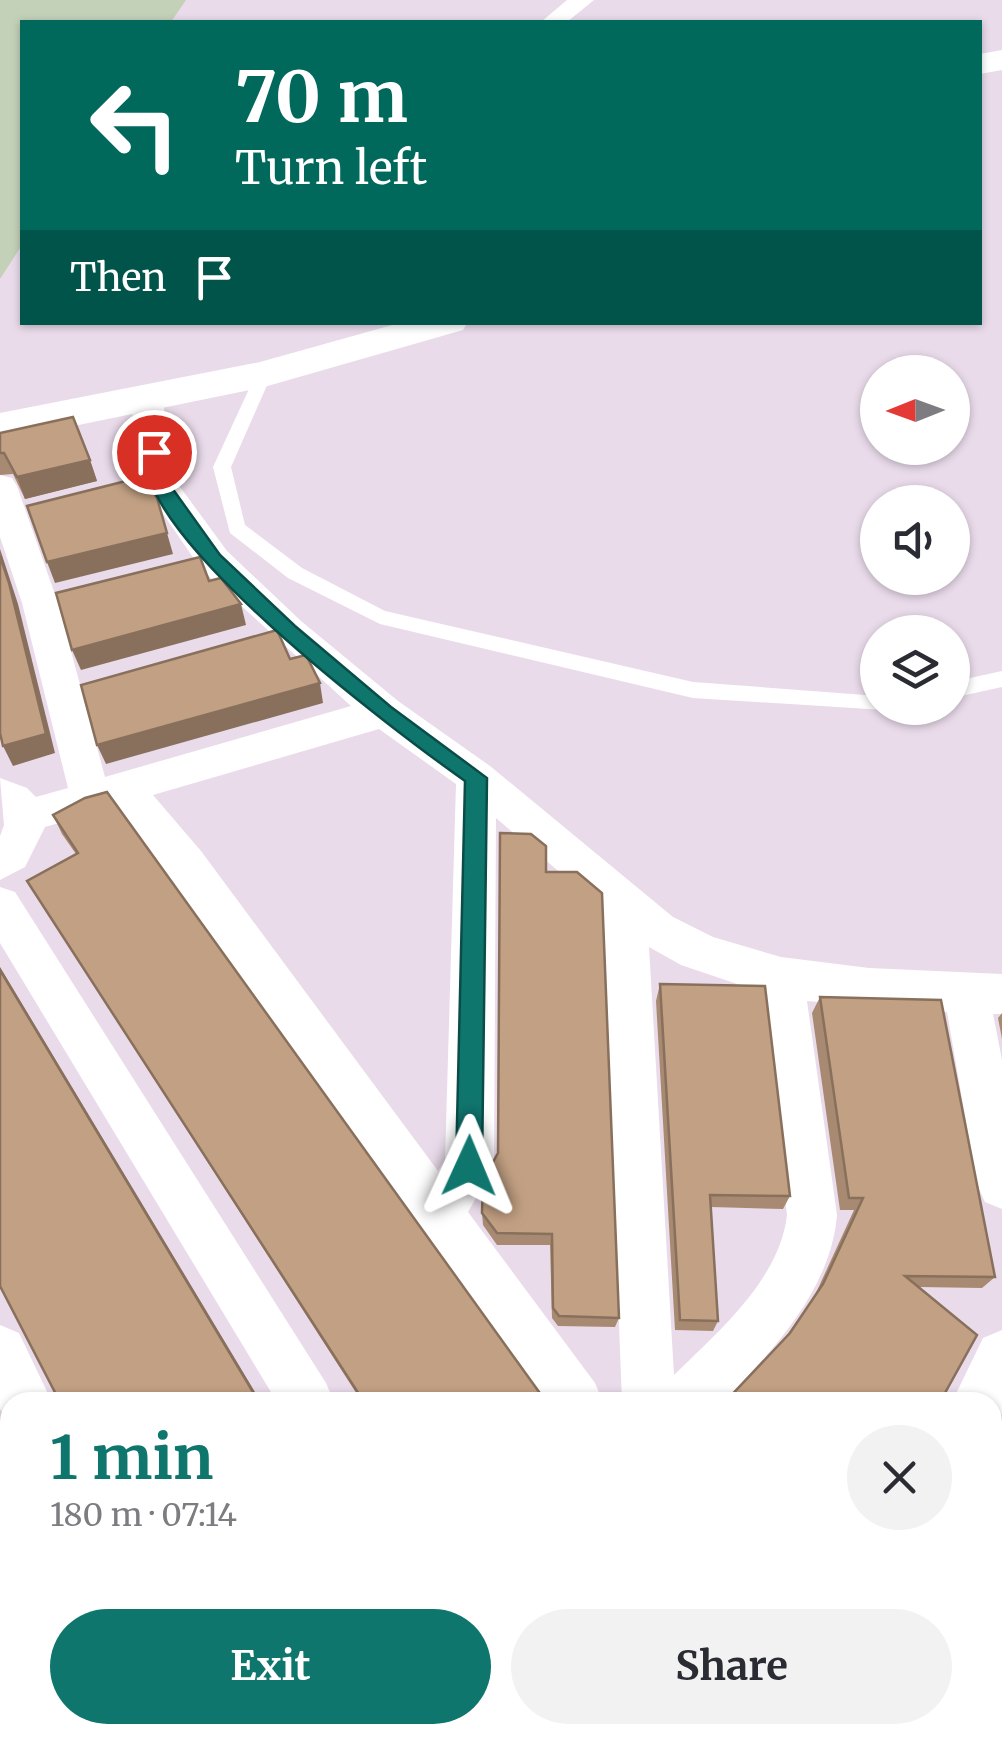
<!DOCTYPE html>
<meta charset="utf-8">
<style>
body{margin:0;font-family:Merriweather,serif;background:#f2f2f3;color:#2b2b33;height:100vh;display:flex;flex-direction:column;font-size:38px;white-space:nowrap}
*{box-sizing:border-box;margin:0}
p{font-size:32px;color:#7c7c81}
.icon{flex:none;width:55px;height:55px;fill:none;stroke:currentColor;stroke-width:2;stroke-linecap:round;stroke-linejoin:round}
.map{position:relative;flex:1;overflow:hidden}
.panel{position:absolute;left:0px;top:1392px;width:1002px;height:352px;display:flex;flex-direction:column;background:#fff;border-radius:30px 30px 0 0;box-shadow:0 2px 8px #0004}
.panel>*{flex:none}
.hud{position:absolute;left:20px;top:20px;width:962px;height:305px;border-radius:0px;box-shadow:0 2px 8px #0004;background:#00695c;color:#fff;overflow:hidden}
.needle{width:65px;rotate:269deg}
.buttons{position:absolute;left:860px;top:355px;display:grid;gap:20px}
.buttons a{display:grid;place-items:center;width:110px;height:110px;border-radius:50%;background:#fff;box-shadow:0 2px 8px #0004;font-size:50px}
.pin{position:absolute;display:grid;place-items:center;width:85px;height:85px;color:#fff;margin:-42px;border:5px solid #fff;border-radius:50%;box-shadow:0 2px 10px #0007}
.me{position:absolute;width:110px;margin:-55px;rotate:1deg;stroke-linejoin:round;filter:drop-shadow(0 0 8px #0008)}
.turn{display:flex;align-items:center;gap:35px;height:210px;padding:0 50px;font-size:45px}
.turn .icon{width:130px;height:130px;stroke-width:2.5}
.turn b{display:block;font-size:70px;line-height:85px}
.then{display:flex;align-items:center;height:95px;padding:0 50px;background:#0003;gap:20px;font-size:38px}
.round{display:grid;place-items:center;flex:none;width:105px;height:105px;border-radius:52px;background:#f2f2f3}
.summary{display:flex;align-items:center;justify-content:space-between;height:170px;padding:0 50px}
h1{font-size:60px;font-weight:700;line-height:75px;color:#0f766e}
.button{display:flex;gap:20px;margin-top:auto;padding:20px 50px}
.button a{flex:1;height:115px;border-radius:60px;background:#0f766e;color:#fff;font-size:40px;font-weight:700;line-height:115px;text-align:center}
.button a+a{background:#f2f2f3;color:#2b2b33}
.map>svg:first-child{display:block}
</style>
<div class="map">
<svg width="1002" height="1743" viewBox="0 0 1002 1743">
<rect width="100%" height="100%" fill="#eadbeb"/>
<!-- green -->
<polygon fill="#c4d1b9" points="0,0 186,0 171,22 22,22 22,245 0,279"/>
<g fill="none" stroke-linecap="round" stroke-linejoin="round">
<!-- service -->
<g fill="#fff" fill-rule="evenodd">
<polygon points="264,369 272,374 231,467 245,525 302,568 385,611 693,682 878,696 878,708 885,710 693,698 380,624 288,578 230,533 213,467 256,374"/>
<polygon points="1002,671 1002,687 952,698 952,682"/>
</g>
<!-- minor -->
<g fill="#fff" fill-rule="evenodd">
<polygon points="567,0 594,0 567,22 541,22"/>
<path d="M146,386L157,389L162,396L175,480L227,551L301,621L398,701L490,766L673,917L713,937L781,957L869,968L1002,974V1014H993L1002,1060V1209L985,1202L977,1185L947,1012L807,1001L837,1215C831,1289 773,1351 723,1402H622L603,909L496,818L494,1166L468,1212L595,1383L603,1402H544L117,806L45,827L25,867L0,880V836L4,825L0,778L27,788L36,797L68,788L22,603L0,537V475L12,478L17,486L58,603L105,777L351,706L201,569L146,489L141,481L130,396L135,389ZM379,729L456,784L445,1160L438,1171L201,851L153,795ZM649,947L681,965L761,992L787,1215C780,1279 718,1332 674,1375Z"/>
<polygon points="0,887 15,892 326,1383 334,1402 277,1402 0,943"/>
<polygon points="0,1325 19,1333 52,1402 10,1402 10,1423 0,1409"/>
<polygon points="1002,1330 1002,1414 992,1424 992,1402 952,1402 983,1338"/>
<polygon points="156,1735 218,1735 221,1743 159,1743"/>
<polygon points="494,1735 557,1735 560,1743 498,1743"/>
<polygon points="686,1735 752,1735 748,1743 683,1743"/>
</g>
<!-- primary -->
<g fill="#fff" fill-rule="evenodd">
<polygon points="1002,50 1002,70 980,74 980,54"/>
<polygon points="403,322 468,322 463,330 264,387 0,441 0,413 260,362"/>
</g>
</g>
<!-- wall -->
<g fill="#a78a71">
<polygon points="0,433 90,460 97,481 25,499 13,474 0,475"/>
<polygon points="53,815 542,1396 555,1402 362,1402 27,881 76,854 62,834"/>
<polygon points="546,872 619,1318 615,1327 558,1326 552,1318 550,1245 497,1245 483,1225 482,1213 498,1153"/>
<polygon points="660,984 790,1196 783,1209 711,1207 718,1321 713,1331 675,1330 656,1001"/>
<polygon points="820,997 995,1277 982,1288 918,1287 785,1338 815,1295 854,1210 840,1210 812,1013"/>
<polygon points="1002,1013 1002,1039 998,1018"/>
</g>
<!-- shaded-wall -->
<g fill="#88705c">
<polygon points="90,460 97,481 25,499 17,477"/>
<polygon points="167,533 173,554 55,583 47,562"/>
<polygon points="0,549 18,604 55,753 13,766 3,746"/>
<polygon points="241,604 246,625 81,670 72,650"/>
<polygon points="320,683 323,703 106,764 97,745"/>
<polygon points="0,967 261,1402 259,1402 0,970"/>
<polygon points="0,1470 10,1490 10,1513 0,1494"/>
<polygon points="122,1735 135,1735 139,1743 126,1743"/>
</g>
<!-- building -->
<g fill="#c2a083" stroke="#88705c" stroke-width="2.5">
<polygon points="73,417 90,460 17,477 4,453 0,453 0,433"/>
<polygon points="142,477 157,498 167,533 47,562 27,506"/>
<polygon points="0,556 9,583 46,734 3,746 0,733"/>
<polygon points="200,557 209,581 221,578 241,604 72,650 56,593"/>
<polygon points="277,630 290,659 306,655 320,683 97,745 81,685"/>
<polygon points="107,792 542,1396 552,1398 555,1402 364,1402 27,881 78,853 53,815 85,798"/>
<polygon points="500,833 531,834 546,846 546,872 577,872 602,893 619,1318 559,1316 553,1308 552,1234 497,1233 482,1213 483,1180 498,1153"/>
<polygon points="0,970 259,1402 60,1402 0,1286"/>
<polygon points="660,984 765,986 790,1196 710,1195 718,1321 680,1320"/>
<polygon points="820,997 941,1000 995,1277 905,1276 977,1335 940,1402 725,1402 790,1333 823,1284 863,1198 849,1198"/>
<polygon points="0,1494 10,1513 10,1708 0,1686"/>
<polygon points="22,1735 122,1735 126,1743 26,1743"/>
<polygon points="232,1735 458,1735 463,1743 236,1743"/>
<polygon points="569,1735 667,1735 661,1743 575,1743"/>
</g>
<!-- route -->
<path fill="#0f766e" stroke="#0a4d48" stroke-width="2.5" d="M148,448H161L167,481L220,555L295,626L391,707L487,778L482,1166L478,1175L469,1179L460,1175L456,1166L465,781C403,737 121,528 148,448Z"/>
</svg>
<div class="buttons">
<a><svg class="needle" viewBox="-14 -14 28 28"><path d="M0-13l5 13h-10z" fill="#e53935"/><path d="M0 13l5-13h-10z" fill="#7c7c81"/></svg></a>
<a><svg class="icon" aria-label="sound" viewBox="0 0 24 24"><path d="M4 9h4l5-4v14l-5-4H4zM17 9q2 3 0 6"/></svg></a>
<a><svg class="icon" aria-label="layers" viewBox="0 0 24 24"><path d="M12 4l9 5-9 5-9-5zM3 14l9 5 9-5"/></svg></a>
</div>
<div class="pin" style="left:154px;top:452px;background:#d93025"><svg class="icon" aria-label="arrive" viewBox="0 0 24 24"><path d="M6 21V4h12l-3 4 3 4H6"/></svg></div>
<svg class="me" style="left:469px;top:1166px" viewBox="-20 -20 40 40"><path d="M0-17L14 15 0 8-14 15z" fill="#0f766e" stroke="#fff" stroke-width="4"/></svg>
<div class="hud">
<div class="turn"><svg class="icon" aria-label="left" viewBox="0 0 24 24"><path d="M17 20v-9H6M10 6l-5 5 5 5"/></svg><div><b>70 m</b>Turn left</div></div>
<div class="then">Then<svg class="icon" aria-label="arrive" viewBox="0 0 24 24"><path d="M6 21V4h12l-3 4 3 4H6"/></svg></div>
</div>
<section class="panel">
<div class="summary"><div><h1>1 min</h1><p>180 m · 07:14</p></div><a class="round"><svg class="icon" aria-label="close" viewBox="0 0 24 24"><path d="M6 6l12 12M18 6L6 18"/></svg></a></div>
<div class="button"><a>Exit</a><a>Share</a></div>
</section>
</div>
